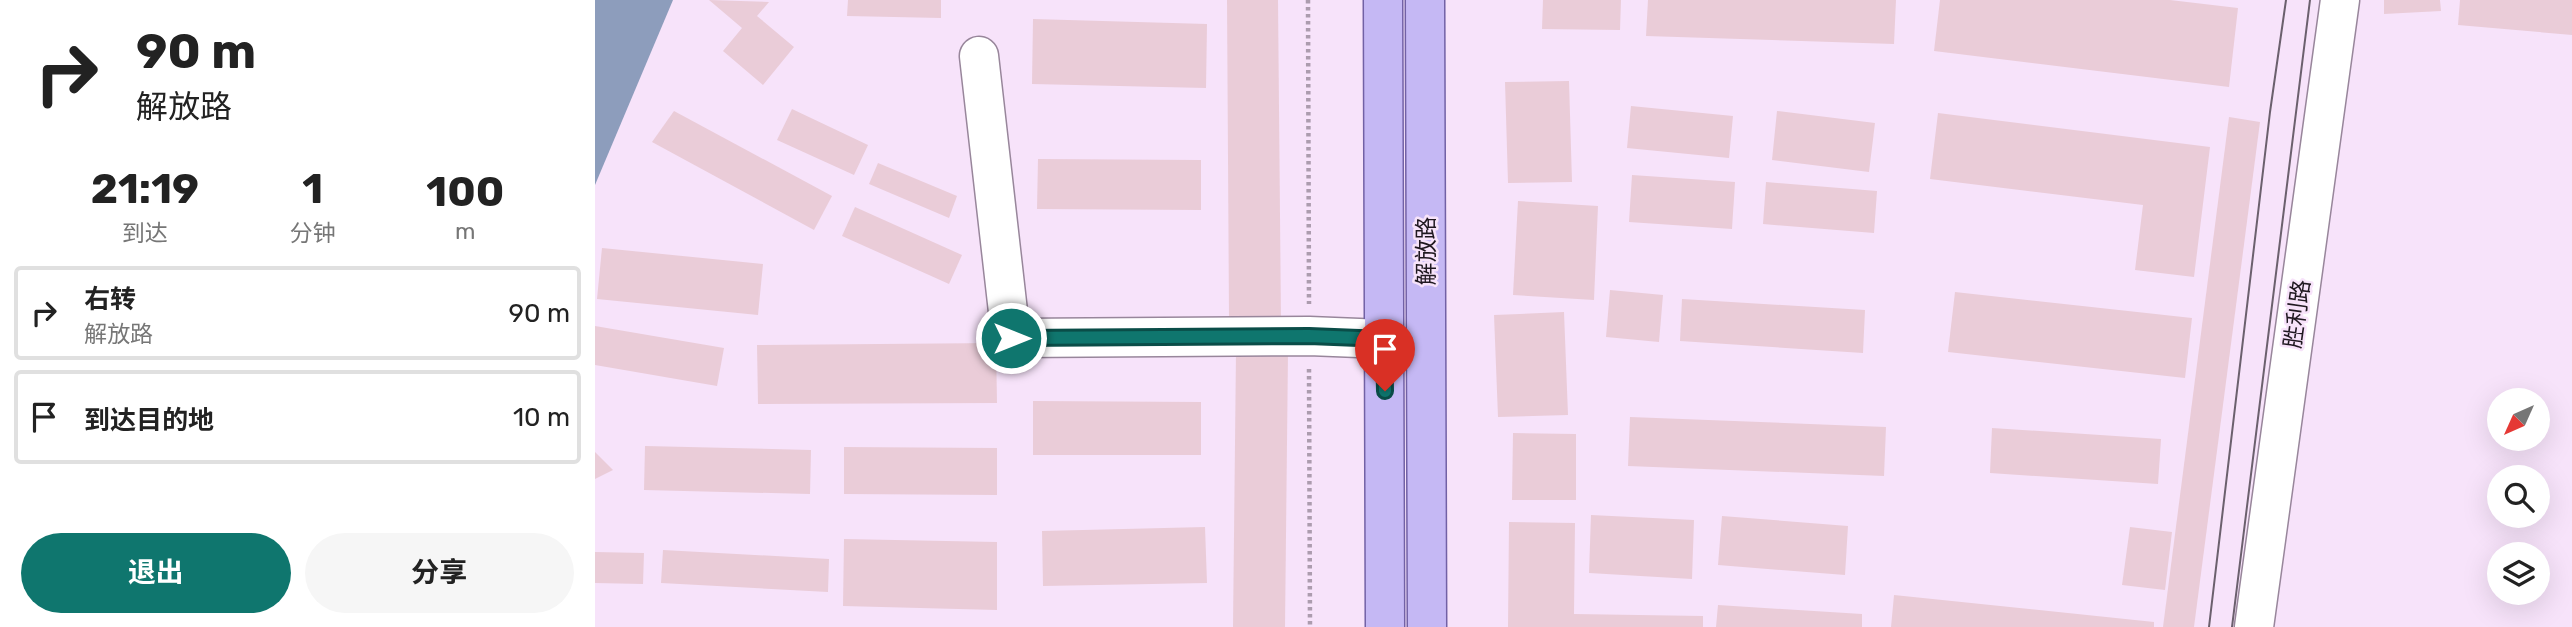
<!DOCTYPE html>
<html lang="zh">
<meta charset="utf-8">
<style>
body{margin:0;font-family:Rubik,"Noto Sans SC",sans-serif;background:#f6f6f6;color:#222;height:100vh;display:flex;flex-direction:column;font-size:26px;white-space:nowrap}
*{box-sizing:border-box;margin:0}
p{font-size:23px;color:#767676}
.icon{flex:none;width:38px;height:38px;fill:none;stroke:currentColor;stroke-width:2;stroke-linecap:round;stroke-linejoin:round}
.map{position:relative;flex:1;overflow:hidden}
.side{display:flex;flex-direction:column;background:#fff;width:595px}
.side>*{flex:none}
.top-card{background:#fff;color:#222;overflow:hidden}
.needle{width:46px;rotate:225deg}
.buttons{position:absolute;left:1892px;top:388px;display:grid;gap:14px}
.buttons a{display:grid;place-items:center;width:63px;height:63px;border-radius:50%;background:#fff;box-shadow:0 7px 28px #0002;font-size:35px}
.pin{position:absolute;display:grid;place-items:center;width:60px;height:60px;color:#fff;margin:-72px -30px;border-radius:50% 50% 50% 0;rotate:-45deg;box-shadow:0 0 7px #0007}
.pin .icon{rotate:45deg}
.me{position:absolute;width:77px;margin:-38px;rotate:90deg;stroke-linejoin:round;filter:drop-shadow(0 0 5px #0008)}
.turn{display:flex;align-items:center;gap:24px;height:147px;padding:0 21px;font-size:32px}
.turn .icon{width:91px;height:91px;stroke-width:2.5}
.turn b{display:block;font-size:49px;line-height:60px}
.eta{display:flex;justify-content:space-evenly;align-items:center;height:119px;text-align:center}
.eta b{font-size:42px;font-weight:700;line-height:49px}
.action{display:flex;gap:14px;margin-top:auto;padding:14px 21px}
.action a{flex:1;height:80px;border-radius:42px;background:#0f766e;color:#fff;font-size:28px;font-weight:700;line-height:80px;text-align:center}
.action a+a{background:#f6f6f6;color:#222}
ul{padding:0;list-style:none}
li{display:flex;align-items:center;gap:21px;height:94px;margin:0 14px 10px;padding:0 7px;border:4px solid #e0e0e0;border-radius:7px}
li div{flex:1}
li b{display:block;font-size:26px}
li em{font-style:normal}
main{display:flex;flex:1;min-height:0}
.map>svg:first-child{display:block}
</style>
<main>
<section class="side">
<div class="top-card">
<div class="turn"><svg class="icon" aria-label="right" viewBox="0 0 24 24"><path d="M7 20v-9h11M14 6l5 5-5 5"/></svg><div><b>90 m</b>解放路</div></div>
</div>
<div class="eta">
<div><b>21:19</b><p>到达</p></div>
<div><b>1</b><p>分钟</p></div>
<div><b>100</b><p>m</p></div>
</div>
<ul>
<li><svg class="icon" aria-label="right" viewBox="0 0 24 24"><path d="M7 20v-9h11M14 6l5 5-5 5"/></svg><div><b>右转</b><p>解放路</p></div><em>90 m</em></li>
<li><svg class="icon" aria-label="arrive" viewBox="0 0 24 24"><path d="M6 21V4h12l-3 4 3 4H6"/></svg><div><b>到达目的地</b></div><em>10 m</em></li>
</ul>
<div class="action"><a>退出</a><a>分享</a></div>
</section>
<div class="map">
<svg width="1977" height="627" viewBox="0 0 1977 627">
<rect width="100%" height="100%" fill="#f7e3fa"/>
<!-- water -->
<polygon fill="#8d9dbc" points="0,0 78,0 0,185"/>
<!-- building -->
<g fill="#eaccd8">
<polygon points="114,0 174,2 162,16 199,47 168,85 128,51 147,28"/>
<polygon points="253,0 346,0 346,18 252,16"/>
<polygon points="632,0 683,0 686,322 634,318"/>
<polygon points="948,0 1026,0 1025,30 947,29"/>
<polygon points="1053,0 1301,0 1299,44 1051,36"/>
<polygon points="1345,0 1575,0 1643,8 1634,87 1339,51"/>
<polygon points="1789,0 1845,0 1846,11 1789,14"/>
<polygon points="1865,0 1977,0 1977,35 1863,25"/>
<polygon points="438,19 612,24 611,88 437,84"/>
<polygon points="974,81 977,182 913,183 910,82"/>
<polygon points="1036,106 1138,116 1134,158 1032,148"/>
<polygon points="197,109 273,145 259,175 182,140"/>
<polygon points="79,111 237,196 219,230 57,142"/>
<polygon points="1182,111 1280,123 1274,172 1177,160"/>
<polygon points="1343,113 1615,147 1599,277 1540,270 1548,205 1335,179"/>
<polygon points="1634,117 1665,122 1599,627 1568,627"/>
<polygon points="443,159 606,160 606,210 442,209"/>
<polygon points="283,163 362,196 354,218 274,184"/>
<polygon points="1037,175 1140,182 1137,229 1034,222"/>
<polygon points="1171,182 1282,191 1279,233 1168,224"/>
<polygon points="923,201 1003,206 999,300 918,295"/>
<polygon points="260,207 367,255 354,284 247,236"/>
<polygon points="7,248 168,264 163,315 2,299"/>
<polygon points="1015,290 1068,295 1064,342 1011,337"/>
<polygon points="1360,292 1597,318 1590,378 1353,352"/>
<polygon points="1087,299 1270,310 1268,353 1085,341"/>
<polygon points="969,312 973,415 903,417 899,315"/>
<polygon points="0,326 129,348 122,386 0,365"/>
<polygon points="401,343 402,403 163,404 162,345"/>
<polygon points="641,351 693,352 690,627 638,627"/>
<polygon points="438,401 606,402 606,455 438,455"/>
<polygon points="1035,417 1291,427 1289,476 1033,466"/>
<polygon points="1397,428 1566,439 1563,484 1395,473"/>
<polygon points="918,433 981,434 981,500 917,500"/>
<polygon points="50,446 216,450 215,494 49,490"/>
<polygon points="249,447 402,448 402,495 249,494"/>
<polygon points="0,452 18,470 0,479"/>
<polygon points="996,515 1099,520 1097,579 994,573"/>
<polygon points="1127,516 1253,526 1250,575 1123,565"/>
<polygon points="914,522 980,523 979,614 1108,616 1108,627 913,627"/>
<polygon points="610,527 612,583 448,586 447,531"/>
<polygon points="1535,527 1577,532 1570,590 1527,585"/>
<polygon points="249,539 402,542 402,610 248,606"/>
<polygon points="68,550 234,559 233,592 66,583"/>
<polygon points="0,552 49,553 48,584 0,583"/>
<polygon points="1299,595 1559,622 1559,627 1296,627"/>
<polygon points="1123,605 1267,614 1267,627 1121,627"/>
</g>
<g fill="none" stroke-linecap="round" stroke-linejoin="round">
<defs>
<g id="minor">
<polyline points="384,56 416,338 714,336 789,339"/>
<polyline points="1659,627 1745,0"/>
</g>
<g id="major">
<polyline points="788,0 790,627"/>
<polyline points="830,0 832,627"/>
</g>
</defs>
<!-- minor casing -->
<use href="#minor" stroke="#98869b" stroke-width="41"/>
<!-- major casing -->
<use href="#major" stroke="#7261a5" stroke-width="41"/>
<!-- path -->
<g stroke="#ac9cae" stroke-width="4.5" stroke-dasharray="3.5 3.5" stroke-linecap="butt">
<polyline points="713,0 714,304"/>
<polyline points="714,369 715,627"/>
</g>
<!-- minor -->
<use href="#minor" stroke="#fff" stroke-width="38"/>
<!-- major -->
<use href="#major" stroke="#c5b8f4" stroke-width="38"/>
<!-- tram -->
<g stroke="#6b606d" stroke-width="2">
<polyline points="1614,627 1675,112 1691,0"/>
<polyline points="1637,627 1715,0"/>
</g>
</g>
<g fill="none" stroke-linecap="round" stroke-linejoin="round">
<defs>
<polyline id="route" points="416,338 714,336 789,339 790,391"/>
</defs>
<!-- route casing -->
<use href="#route" stroke="#0a4d48" stroke-width="18"/>
<!-- route -->
<use href="#route" stroke="#0f766e" stroke-width="12"/>
</g>
<g text-anchor="middle" stroke-width="5" stroke-linejoin="round" paint-order="stroke">
<!-- street labels -->
<g font-size="23" fill="#1f1820" stroke="#f7e3fa">
<text transform="translate(831 251) rotate(-90)" y="8">解放路</text>
<text transform="translate(1702 314) rotate(-82)" y="8">胜利路</text>
</g>
</g>
</svg>
<div class="buttons">
<a><svg class="needle" viewBox="-14 -14 28 28"><path d="M0-13l5 13h-10z" fill="#e53935"/><path d="M0 13l5-13h-10z" fill="#767676"/></svg></a>
<a><svg class="icon" aria-label="search" viewBox="0 0 24 24"><circle cx="10" cy="10" r="6"/><path d="M15 15l6 6"/></svg></a>
<a><svg class="icon" aria-label="layers" viewBox="0 0 24 24"><path d="M12 4l9 5-9 5-9-5zM3 14l9 5 9-5"/></svg></a>
</div>
<div class="pin" style="left:790px;top:391px;background:#d93025"><svg class="icon" aria-label="arrive" viewBox="0 0 24 24"><path d="M6 21V4h12l-3 4 3 4H6"/></svg></div>
<svg class="me" style="left:416px;top:338px" viewBox="-20 -20 40 40"><circle r="17" fill="#0f766e" stroke="#fff" stroke-width="3"/><path d="M0-11L8 9 0 5-8 9z" fill="#fff"/></svg>
</div>
</main>
